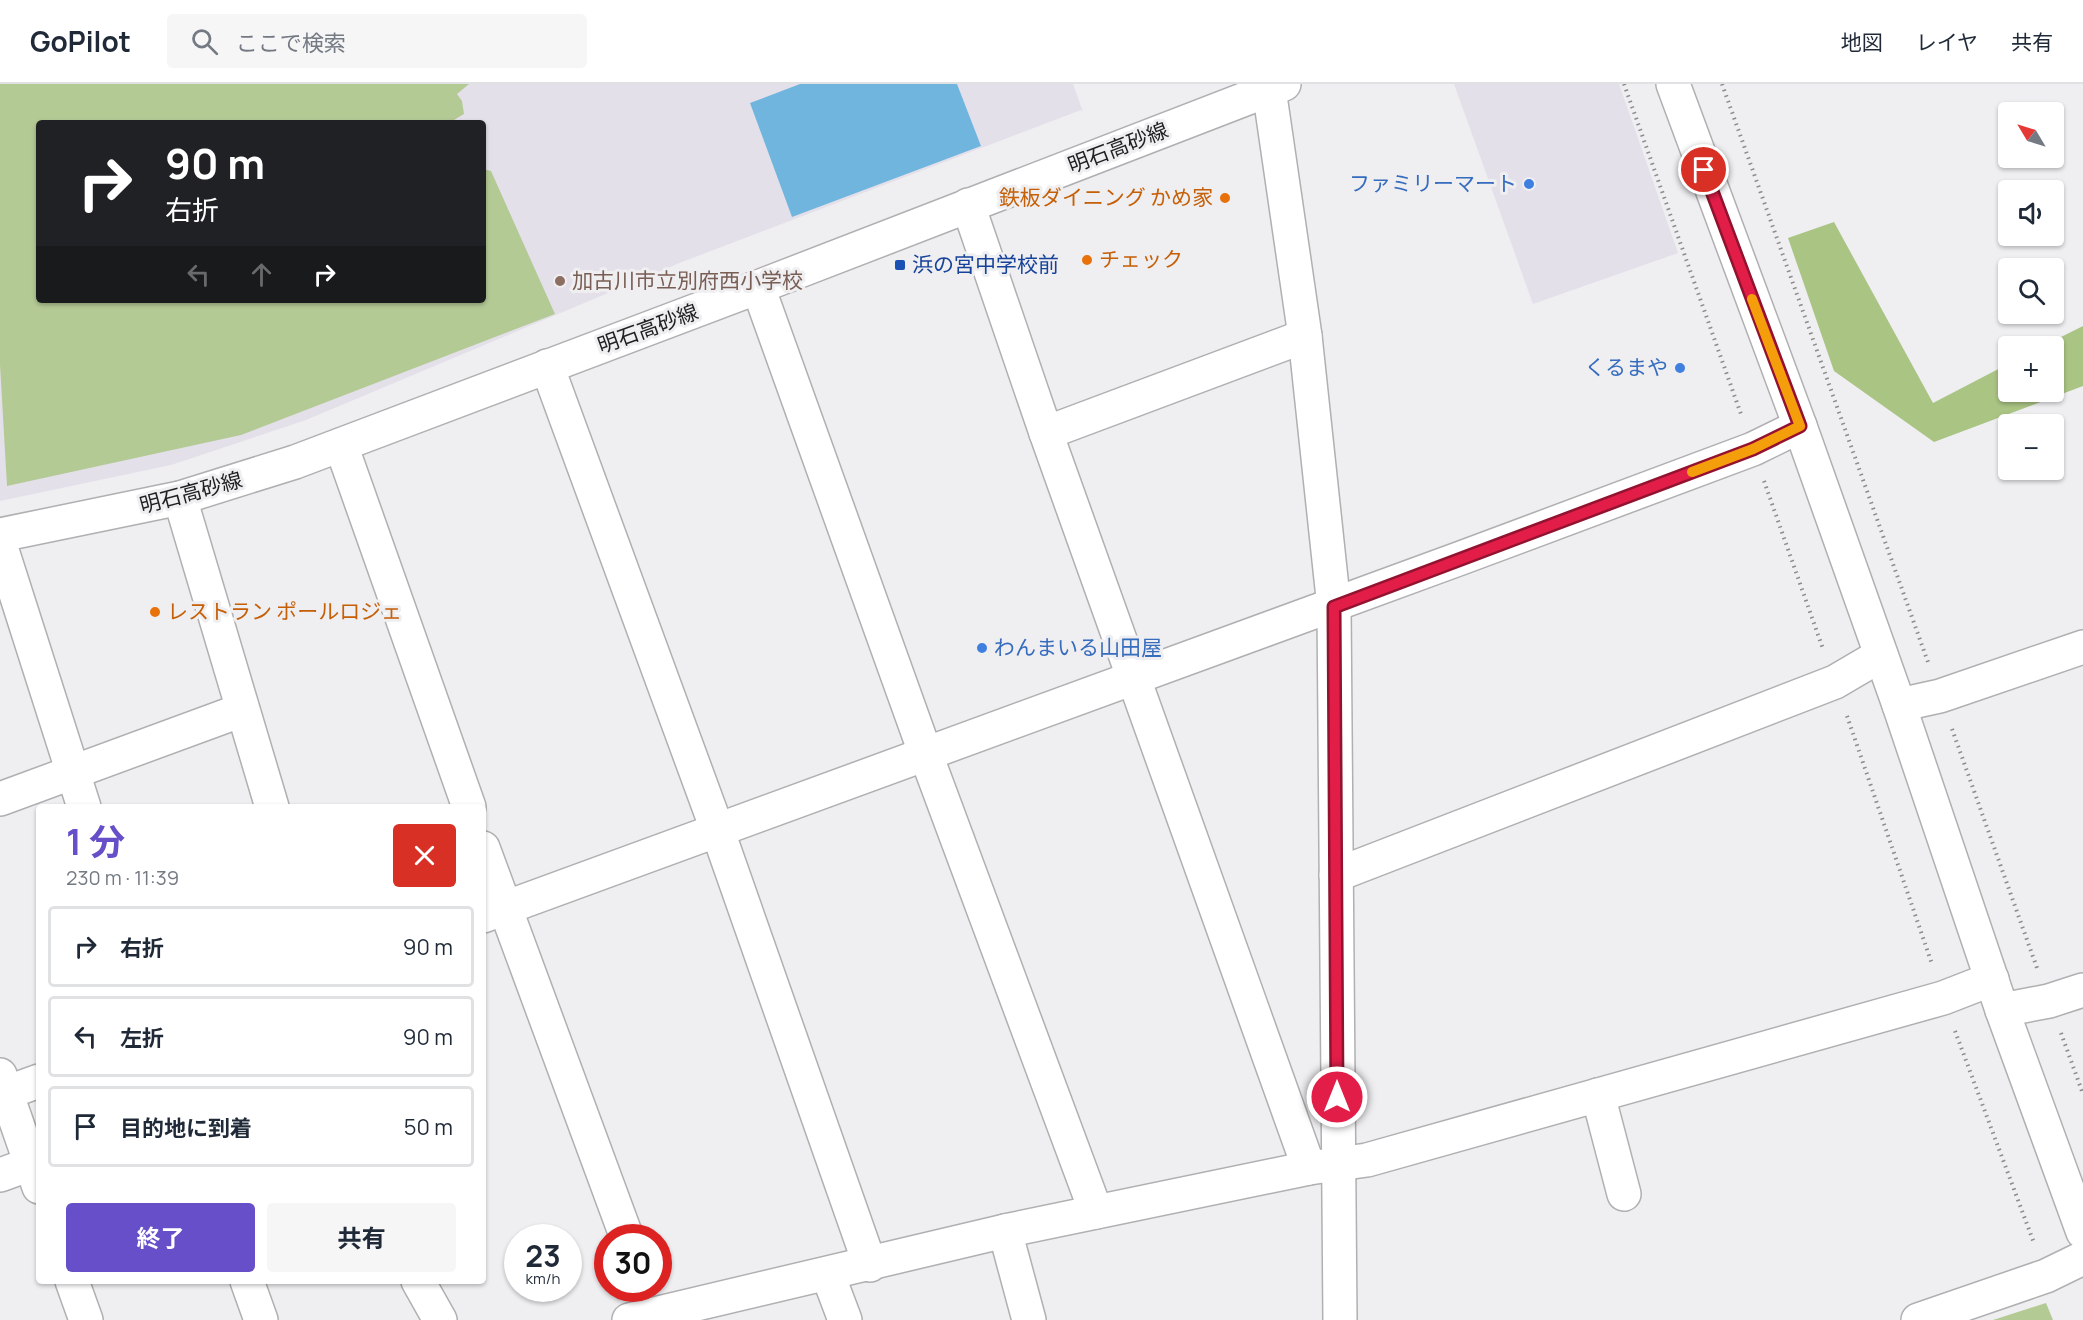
<!DOCTYPE html>
<html lang="ja">
<meta charset="utf-8">
<style>
body{margin:0;font-family:Manrope,"Noto Sans JP",sans-serif;background:#f6f6f7;color:#1f2937;height:100vh;display:flex;flex-direction:column;font-size:22px;white-space:nowrap}
*{box-sizing:border-box;margin:0}
p{font-size:20px;color:#747a83}
.icon{flex:none;width:33px;height:33px;fill:none;stroke:currentColor;stroke-width:2;stroke-linecap:round;stroke-linejoin:round}
.map{position:relative;flex:1;overflow:hidden}
.sheet{position:absolute;left:36px;top:720px;width:450px;height:480px;display:flex;flex-direction:column;background:#fff;border-radius:6px;box-shadow:0 2px 4px #0004}
.sheet>*{flex:none}
.top-card{position:absolute;left:36px;top:36px;width:450px;height:183px;border-radius:6px;box-shadow:0 2px 4px #0004;background:#202124;color:#fff;overflow:hidden}
.needle{width:39px;rotate:308deg}
.fabs{position:absolute;left:1998px;top:18px;display:grid;gap:12px}
.fabs a{display:grid;place-items:center;width:66px;height:66px;border-radius:6px;background:#fff;box-shadow:0 2px 4px #0004;font-size:30px}
.speed{position:absolute;left:504px;top:1140px;display:flex;gap:12px;font-size:30px;font-weight:700;text-align:center}
.speed>*{display:grid;place-content:center;width:78px;height:78px;border-radius:50%;background:#fff;box-shadow:0 2px 4px #0004;line-height:1}
.speed small{font-size:15px;font-weight:400}
.speed .limit{border:9px solid #d22;background:#fff;color:#111}
.pin{position:absolute;display:grid;place-items:center;width:51px;height:51px;color:#fff;margin:-26px;border:3px solid #fff;border-radius:50%;box-shadow:0 2px 6px #0007}
.me{position:absolute;width:66px;margin:-33px;rotate:0deg;stroke-linejoin:round;filter:drop-shadow(0 0 4px #0008)}
.turn{display:flex;align-items:center;gap:21px;height:126px;padding:0 30px;font-size:27px}
.turn .icon{width:78px;height:78px;stroke-width:2.5}
.turn b{display:block;font-size:42px;line-height:51px}
.lanes{display:flex;align-items:center;height:57px;padding:0 30px;background:#0003;justify-content:center;gap:30px;direction:ltr}
.lanes .off{opacity:.35}
.round{display:grid;place-items:center;flex:none;width:63px;height:63px;border-radius:6px;background:#f6f6f7}
.headline{display:flex;align-items:center;justify-content:space-between;height:102px;padding:0 30px}
h1{font-size:36px;font-weight:700;line-height:45px;color:#664fc8}
.cta{display:flex;gap:12px;margin-top:auto;padding:12px 30px}
.cta a{flex:1;height:69px;border-radius:6px;background:#664fc8;color:#fff;font-size:24px;font-weight:700;line-height:69px;text-align:center}
.cta a+a{background:#f6f6f7;color:#1f2937}
ul{padding:0;list-style:none}
li{display:flex;align-items:center;gap:18px;height:81px;margin:0 12px 9px;padding:0 18px;border:3px solid #e0e1e3;border-radius:6px}
li div{flex:1}
li b{display:block;font-size:22px}
li em{font-style:normal}
header{display:flex;align-items:center;gap:36px;box-sizing:border-box;height:84px;padding:0 30px;background:#fff;border-bottom:2px solid #e0e1e3}
header strong{font-size:28px}
nav{display:flex;gap:33px;margin-inline-start:auto;font-size:21px}
.search{width:420px;height:54px;background:#f6f6f7;display:flex;align-items:center;gap:15px;box-sizing:border-box;padding:0 21px;border-radius:6px;color:#747a83;font-size:22px}
.map>svg:first-child{display:block}
</style>
<header>
<strong>GoPilot</strong>
<div class="search"><svg class="icon" aria-label="search" viewBox="0 0 24 24"><circle cx="10" cy="10" r="6"/><path d="M15 15l6 6"/></svg>ここで検索</div>
<nav><a>地図</a><a>レイヤ</a><a>共有</a></nav>
</header>
<div class="map">
<svg width="2083" height="1236" viewBox="0 0 2083 1236">
<rect width="100%" height="100%" fill="#efeef1"/>
<!-- built -->
<g fill="#e4e0ea" fill-rule="evenodd">
<path d="M0,0H1073L1083,28L1081,26L682,178L306,336L171,381L0,417ZM39,39H483V216H39Z"/>
<polygon points="1454,0 1619,0 1678,169 1533,220"/>
</g>
<!-- green -->
<g fill="#b4ca95">
<polygon points="0,0 469,0 457,10 462,17 464,30 449,39 39,39 39,216 483,216 483,85 491,87 555,230 241,351 7,402 0,281"/>
<polygon points="2046,1219 2053,1236 1993,1236"/>
</g>
<!-- forest -->
<polygon fill="#aac484" points="1834,138 1933,319 2008,280 2008,308 2054,308 2054,262 2043,262 2083,242 2083,302 1934,358 1834,287 1788,154"/>
<!-- water -->
<polygon fill="#70b5de" points="800,0 957,0 981,62 792,133 750,19"/>
<g fill="none" stroke-linecap="round" stroke-linejoin="round">
<defs>
<g id="street">
<polyline points="1269,5 1305,252 1334,523 1340,1236"/>
<polyline points="968,121 1046,349 1309,1084"/>
<polyline points="758,203 926,671 1096,1128"/>
<polyline points="547,282 717,745 870,1181"/>
<polyline points="1046,349 1305,252"/>
<polyline points="341,361 469,723"/>
<polyline points="180,414 272,723"/>
<polyline points="0,460 84,723"/>
<polyline points="1899,621 1940,612 2083,563"/>
<polyline points="0,715 242,626"/>
<polyline points="483,764 627,1154"/>
<polyline points="1336,791 1835,598 1881,571"/>
<path d="M483,832C907,677 1331,524 1753,365L1800,342"/>
<polyline points="2002,926 2049,917 2083,906"/>
<polyline points="0,991 39,1103"/>
<polyline points="0,1011 39,997"/>
<polyline points="1598,1011 1624,1110"/>
<polyline points="0,1091 39,1077"/>
<polyline points="1005,1147 1029,1236"/>
<polyline points="828,1191 845,1236"/>
<polyline points="72,1197 86,1236"/>
<polyline points="247,1197 261,1236"/>
<polyline points="418,1197 440,1236"/>
<polyline points="629,1236 1005,1147 1309,1084 1367,1076 1943,914 1992,895"/>
<polyline points="1918,1236 2046,1192 2083,1174"/>
</g>
<g id="secondary">
<polyline points="1673,0 1800,342 1899,621 2002,926 2083,1148"/>
<polyline points="0,451 180,414 295,378 758,203 1284,0"/>
</g>
</defs>
<!-- street casing -->
<use href="#street" stroke="#b0afb2" stroke-width="36"/>
<!-- secondary casing -->
<use href="#secondary" stroke="#b0afb2" stroke-width="36"/>
<!-- path -->
<g stroke="#8c8b8d" stroke-width="4" stroke-dasharray="1.5 4.5" stroke-linecap="butt">
<polyline points="1624,0 1742,333"/>
<polyline points="1722,0 1929,581"/>
<polyline points="1764,397 1823,565"/>
<polyline points="1847,632 1932,880"/>
<polyline points="1952,645 2037,884"/>
<polyline points="1955,947 2034,1159"/>
<polyline points="2061,949 2083,1010"/>
</g>
<!-- street -->
<use href="#street" stroke="#fff" stroke-width="33"/>
<!-- secondary -->
<use href="#secondary" stroke="#fff" stroke-width="33"/>
</g>
<g fill="none" stroke-linecap="round" stroke-linejoin="round">
<defs>
<polyline id="route" points="1337,1013 1334,523 1753,365 1800,342 1704,86"/>
</defs>
<!-- route casing -->
<use href="#route" stroke="#92132f" stroke-width="15"/>
<!-- route -->
<use href="#route" stroke="#e11d48" stroke-width="10"/>
<!-- slow -->
<polyline stroke="#f59e0b" stroke-width="10" points="1692,388 1753,365 1800,342 1752,215"/>
</g>
<!-- markers -->
<g fill="#3f7fe0" stroke="#efeef1" stroke-width="2">
<circle cx="1529" cy="100" r="6"/>
<circle cx="1680" cy="284" r="6"/>
<circle cx="982" cy="564" r="6"/>
</g>
<g fill="#e8710a" stroke="#efeef1" stroke-width="2">
<circle cx="1225" cy="114" r="6"/>
<circle cx="1087" cy="176" r="6"/>
<circle cx="155" cy="528" r="6"/>
</g>
<rect fill="#1a4fb4" stroke="#efeef1" stroke-width="2" x="894" y="175" width="12" height="12" rx="3"/>
<circle fill="#8d6e63" stroke="#efeef1" stroke-width="2" cx="560" cy="197" r="6"/>
<g text-anchor="middle" stroke-width="6" stroke-linejoin="round" paint-order="stroke">
<!-- street labels -->
<g font-size="21" fill="#1f1e20" stroke="#efeef1">
<text transform="translate(1118 64) rotate(-21)" y="7">明石高砂線</text>
<text transform="translate(648 245) rotate(-20)" y="7">明石高砂線</text>
<text transform="translate(191 409) rotate(-15)" y="7">明石高砂線</text>
</g>
<!-- shop labels -->
<g font-size="21" fill="#366cbe" stroke="#efeef1" text-anchor="end">
<text x="1517" y="107">ファミリーマート</text>
<text x="1668" y="291">くるまや</text>
<text x="994" y="571" text-anchor="start">わんまいる山田屋</text>
</g>
<!-- food labels -->
<g font-size="21" fill="#c56008" stroke="#efeef1" text-anchor="start">
<text x="1213" y="121" text-anchor="end">鉄板ダイニング かめ家</text>
<text x="1099" y="183">チェック</text>
<text x="167" y="535">レストラン ポールロジェ</text>
</g>
<!-- transit labels -->
<g font-size="21" fill="#164399" stroke="#efeef1" text-anchor="start">
<text x="912" y="188">浜の宮中学校前</text>
</g>
<!-- education labels -->
<g font-size="21" fill="#785e54" stroke="#efeef1" text-anchor="start">
<text x="572" y="204">加古川市立別府西小学校</text>
</g>
</g>
</svg>
<div class="fabs">
<a><svg class="needle" viewBox="-14 -14 28 28"><path d="M0-13l5 13h-10z" fill="#e53935"/><path d="M0 13l5-13h-10z" fill="#747a83"/></svg></a>
<a><svg class="icon" aria-label="sound" viewBox="0 0 24 24"><path d="M4 9h4l5-4v14l-5-4H4zM17 9q2 3 0 6"/></svg></a>
<a><svg class="icon" aria-label="search" viewBox="0 0 24 24"><circle cx="10" cy="10" r="6"/><path d="M15 15l6 6"/></svg></a>
<a>+</a>
<a>−</a>
</div>
<div class="speed"><div>23<small>km/h</small></div><div class="limit">30</div></div>
<div class="pin" style="left:1704px;top:86px;background:#d93025"><svg class="icon" aria-label="arrive" viewBox="0 0 24 24"><path d="M6 21V4h12l-3 4 3 4H6"/></svg></div>
<svg class="me" style="left:1337px;top:1013px" viewBox="-20 -20 40 40"><circle r="17" fill="#e11d48" stroke="#fff" stroke-width="3"/><path d="M0-11L8 9 0 5-8 9z" fill="#fff"/></svg>
<div class="top-card">
<div class="turn"><svg class="icon" aria-label="right" viewBox="0 0 24 24"><path d="M7 20v-9h11M14 6l5 5-5 5"/></svg><div><b>90 m</b>右折</div></div>
<div class="lanes"><svg class="icon off" aria-label="left" viewBox="0 0 24 24"><path d="M17 20v-9H6M10 6l-5 5 5 5"/></svg><svg class="icon off" aria-label="ahead" viewBox="0 0 24 24"><path d="M12 20V5M6 11l6-6 6 6"/></svg><svg class="icon" aria-label="right" viewBox="0 0 24 24"><path d="M7 20v-9h11M14 6l5 5-5 5"/></svg></div>
</div>
<section class="sheet">
<div class="headline"><div><h1>1 分</h1><p>230 m · 11:39</p></div><a class="round" style="background:#d93025;color:#fff"><svg class="icon" aria-label="close" viewBox="0 0 24 24"><path d="M6 6l12 12M18 6L6 18"/></svg></a></div>
<ul>
<li><svg class="icon" aria-label="right" viewBox="0 0 24 24"><path d="M7 20v-9h11M14 6l5 5-5 5"/></svg><div><b>右折</b></div><em>90 m</em></li>
<li><svg class="icon" aria-label="left" viewBox="0 0 24 24"><path d="M17 20v-9H6M10 6l-5 5 5 5"/></svg><div><b>左折</b></div><em>90 m</em></li>
<li><svg class="icon" aria-label="arrive" viewBox="0 0 24 24"><path d="M6 21V4h12l-3 4 3 4H6"/></svg><div><b>目的地に到着</b></div><em>50 m</em></li>
</ul>
<div class="cta"><a>終了</a><a>共有</a></div>
</section>
</div>
